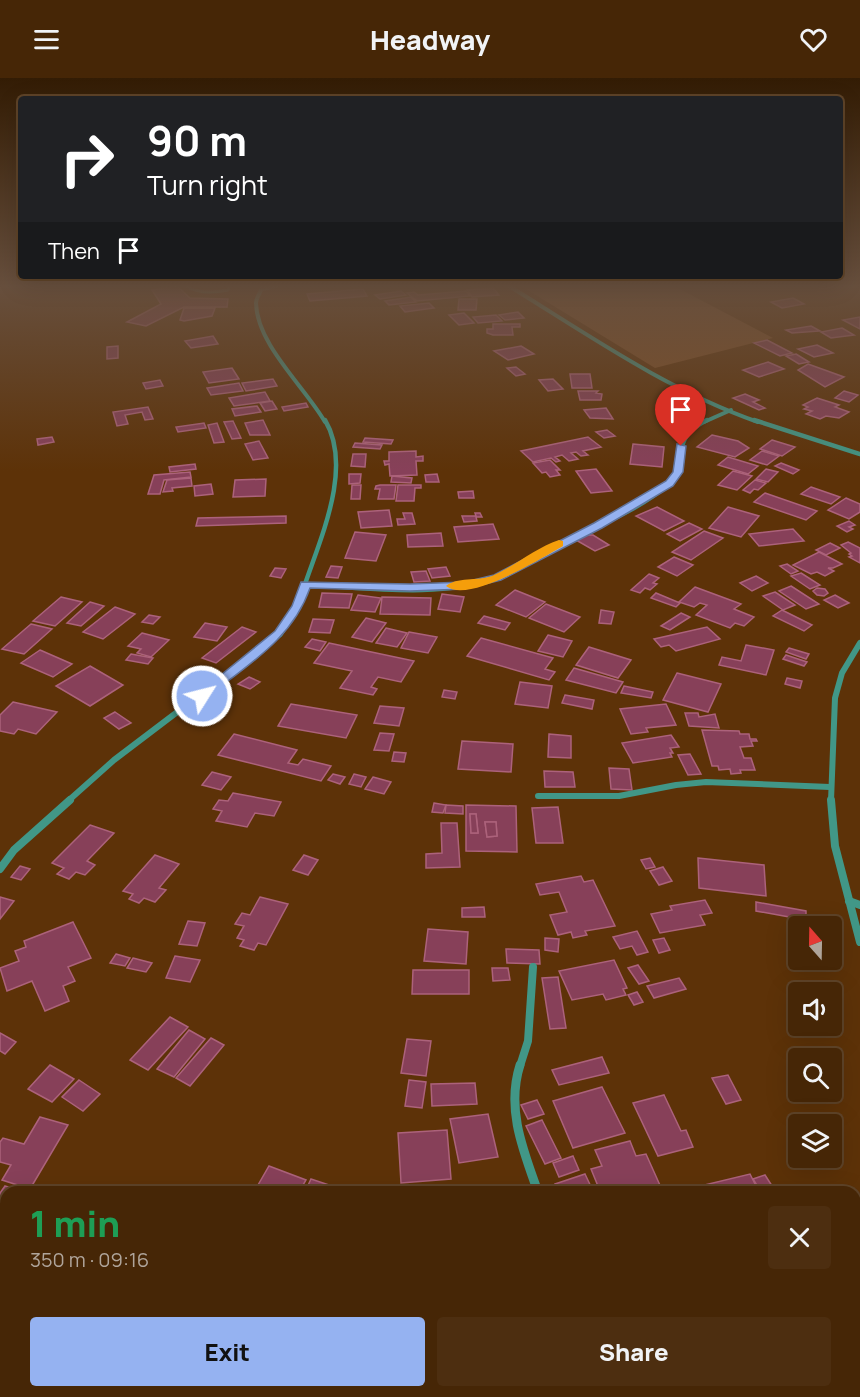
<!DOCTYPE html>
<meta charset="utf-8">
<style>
body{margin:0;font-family:Manrope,sans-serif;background:#4d2e10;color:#f1f3f6;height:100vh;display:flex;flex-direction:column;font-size:22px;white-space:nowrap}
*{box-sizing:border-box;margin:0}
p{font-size:20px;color:#b0a59b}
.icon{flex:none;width:33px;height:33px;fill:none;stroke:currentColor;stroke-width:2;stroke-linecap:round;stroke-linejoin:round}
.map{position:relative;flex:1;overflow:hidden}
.details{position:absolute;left:0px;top:1108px;width:861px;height:212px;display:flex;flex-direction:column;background:#462606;border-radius:18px 18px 0 0;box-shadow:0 6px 24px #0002,0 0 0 2px #5e4328}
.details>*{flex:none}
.banner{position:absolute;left:18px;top:18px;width:825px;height:183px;border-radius:6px;box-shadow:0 6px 24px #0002,0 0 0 2px #5e4328;background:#202124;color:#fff;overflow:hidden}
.needle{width:39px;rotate:340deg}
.fabs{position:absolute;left:788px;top:838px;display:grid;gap:12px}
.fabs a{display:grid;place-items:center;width:54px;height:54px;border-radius:6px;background:#462606;box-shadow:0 6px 24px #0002,0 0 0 2px #5e4328;font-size:30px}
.pin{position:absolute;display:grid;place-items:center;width:51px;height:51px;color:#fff;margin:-62px -26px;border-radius:50% 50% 50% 0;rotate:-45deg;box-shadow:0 0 6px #0007}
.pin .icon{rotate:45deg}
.me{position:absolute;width:66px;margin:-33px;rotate:54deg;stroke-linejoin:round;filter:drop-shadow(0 0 4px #0008)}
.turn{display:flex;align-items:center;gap:21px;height:126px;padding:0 30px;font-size:27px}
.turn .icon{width:78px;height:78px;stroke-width:2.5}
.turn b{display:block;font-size:42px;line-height:51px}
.then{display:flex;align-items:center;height:57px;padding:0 30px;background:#0003;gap:12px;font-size:22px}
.round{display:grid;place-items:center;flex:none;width:63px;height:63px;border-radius:6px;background:#4d2e10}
.overview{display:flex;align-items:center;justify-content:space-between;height:102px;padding:0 30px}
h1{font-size:36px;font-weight:800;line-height:45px;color:#1e9e55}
.button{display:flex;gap:12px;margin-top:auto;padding:12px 30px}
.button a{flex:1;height:69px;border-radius:6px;background:#95b2f1;color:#111;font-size:24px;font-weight:800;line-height:69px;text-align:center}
.button a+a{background:#4d2e10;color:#f1f3f6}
header{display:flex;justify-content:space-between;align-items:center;height:78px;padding:0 30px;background:#462606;font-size:27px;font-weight:800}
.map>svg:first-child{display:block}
</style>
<header><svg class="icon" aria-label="menu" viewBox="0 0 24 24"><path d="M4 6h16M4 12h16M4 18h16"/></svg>Headway<svg class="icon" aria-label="heart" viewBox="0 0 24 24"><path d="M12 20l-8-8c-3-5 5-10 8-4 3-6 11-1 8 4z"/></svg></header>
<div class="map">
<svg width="860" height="1319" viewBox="0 0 860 1319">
<rect width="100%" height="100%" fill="#5d3208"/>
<!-- green -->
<polygon fill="#7f4e23" points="521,208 674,208 773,260 655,290"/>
<!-- building -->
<g fill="#874059" stroke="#ac627b" stroke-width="1.5" fill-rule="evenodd">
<polygon points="177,208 190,220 228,221 227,229 184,229 146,248 127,244 161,226 152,212"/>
<polygon points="493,210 499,217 472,219 467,212"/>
<polygon points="363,211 367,218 310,223 307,216"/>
<polygon points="401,213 406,217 380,221 375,217"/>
<polygon points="466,213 470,218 417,223 407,215 414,214 418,217"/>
<polygon points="411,219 416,224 389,227 385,223"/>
<polygon points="793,220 804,226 782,230 771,224"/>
<polygon points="459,221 477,221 476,232 458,232"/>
<polygon points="429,225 434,230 405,234 400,228"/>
<polygon points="184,230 215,230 212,238 184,243 180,242"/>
<polygon points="518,234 524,240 505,242 499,237"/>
<polygon points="464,235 474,245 459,247 449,237"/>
<polygon points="496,237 502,243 478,245 473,239"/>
<polygon points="860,239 860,251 843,242"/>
<polygon points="493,246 520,246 520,249 512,249 513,257 493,257 487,255 487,251 493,251"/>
<polygon points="811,248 820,253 792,255 786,252"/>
<polygon points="842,250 854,257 831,260 821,254"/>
<polygon points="213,258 218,266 191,270 185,263"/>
<polygon points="767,262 792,275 780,278 754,265"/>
<polygon points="817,267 833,275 814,279 798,271"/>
<polygon points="118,268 118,280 107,281 107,269"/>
<polygon points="521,268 534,276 508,282 494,273"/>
<polygon points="796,276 809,284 799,286 786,278"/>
<polygon points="768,284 784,291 759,299 743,292"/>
<polygon points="808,286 844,299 825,309 798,292"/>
<polygon points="516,289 525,296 516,298 507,290"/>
<polygon points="232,290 239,301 209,305 203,294"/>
<polygon points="570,296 590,296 592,310 572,310"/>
<polygon points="273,301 277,308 246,313 242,305"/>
<polygon points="553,301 563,311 548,313 539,302"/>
<polygon points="160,302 163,308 146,311 143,305"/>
<polygon points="239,305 243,313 211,317 207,310"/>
<polygon points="578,313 598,313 596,315 602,316 601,322 580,322"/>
<polygon points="844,313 858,317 849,324 835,320"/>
<polygon points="265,314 270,323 234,328 229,320"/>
<polygon points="745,316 759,322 753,324 765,330 759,332 733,320"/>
<polygon points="817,320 839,327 835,329 849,334 839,340 826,338 820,341 806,336 812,333 804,331 808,329 803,327"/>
<polygon points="272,323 277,331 265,333 260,325"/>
<polygon points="306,325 308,329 284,333 282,329"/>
<polygon points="257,328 261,334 235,338 232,331"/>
<polygon points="148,329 153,341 145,342 142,334 125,337 128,346 117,348 113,334"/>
<polygon points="606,330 613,341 590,340 584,332"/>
<polygon points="263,342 270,357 250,357 245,345"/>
<polygon points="233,343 241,360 232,361 224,344"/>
<polygon points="204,345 206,350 178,354 176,349"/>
<polygon points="217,345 224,364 214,365 208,347"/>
<polygon points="607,352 615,358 604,360 596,354"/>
<polygon points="712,357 738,363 749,370 735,379 697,369"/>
<polygon points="52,359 54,364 38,367 37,361"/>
<polygon points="588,359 601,369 583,373 588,377 581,378 576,374 571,375 578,381 569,383 562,377 555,379 560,383 556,384 551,380 533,384 521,373"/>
<polygon points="365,360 393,362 391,366 363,364"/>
<polygon points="772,362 795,369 782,378 760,371"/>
<polygon points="259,363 268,380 253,382 245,366"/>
<polygon points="355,365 382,367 380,371 353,369"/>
<polygon points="633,366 664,369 662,389 630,386"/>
<polygon points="416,373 416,379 423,378 423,383 416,383 417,397 390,398 389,386 385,387 384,383 389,383 389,374"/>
<polygon points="762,373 779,378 767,387 750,382"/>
<polygon points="353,376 366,376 365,389 351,388"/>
<polygon points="728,379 758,388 748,396 718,387"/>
<polygon points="550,382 560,392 556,392 560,397 550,399 546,394 542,395 533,385"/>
<polygon points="781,385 799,392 793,396 775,388"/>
<polygon points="195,386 196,391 170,394 169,389"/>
<polygon points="596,391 612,413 591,415 576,393"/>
<polygon points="766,391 778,394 768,404 756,401"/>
<polygon points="733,393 752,398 737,412 718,407"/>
<polygon points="190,394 191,399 164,402 160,416 148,416 154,397"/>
<polygon points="349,396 361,396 360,405 349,406"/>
<polygon points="437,396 439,404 426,404 425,397"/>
<polygon points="392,398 412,400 411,405 391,404"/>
<polygon points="191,400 192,408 172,410 173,413 163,414 167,402"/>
<polygon points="266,401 265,418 233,419 235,402"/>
<polygon points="755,402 766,405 758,412 754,411 750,415 743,412"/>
<polygon points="211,406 213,416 195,418 194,408"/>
<polygon points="352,407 361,407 360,421 351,421"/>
<polygon points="380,407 396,407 394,421 378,421 380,411 375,411 376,408"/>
<polygon points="398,407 421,407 421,410 415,410 414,423 396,423"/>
<polygon points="811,409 840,419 831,426 801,416"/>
<polygon points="473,413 474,420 459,420 458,414"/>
<polygon points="765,415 817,433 806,442 754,424"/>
<polygon points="846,420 860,426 860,434 849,441 828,432"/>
<polygon points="657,429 684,443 664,453 636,438"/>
<polygon points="728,429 759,438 741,459 709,450"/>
<polygon points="389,432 392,448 361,450 358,434"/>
<polygon points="403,435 412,435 415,446 398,447 397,441 405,441"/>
<polygon points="475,435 480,435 482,439 476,439 477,443 464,444 462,438 476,438"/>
<polygon points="286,438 286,445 196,448 198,440"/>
<polygon points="849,443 855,447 849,449 853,451 847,454 837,448"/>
<polygon points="689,445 702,451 680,463 667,456"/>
<polygon points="493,446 499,461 458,464 454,449"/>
<polygon points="793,451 804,463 759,468 749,456"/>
<polygon points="704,453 723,460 691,482 672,474"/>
<polygon points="355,454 386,457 376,483 345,480"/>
<polygon points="441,455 443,468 408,469 407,457"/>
<polygon points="587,457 593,457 609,467 595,473 576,462"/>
<polygon points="848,464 860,470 860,485 849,479 852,478 849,476 851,475 841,467"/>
<polygon points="830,465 840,470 826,477 816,472"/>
<polygon points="819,474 842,486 833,490 828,490 834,493 825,498 817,494 811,496 793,487"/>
<polygon points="674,479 693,487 677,498 658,489"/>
<polygon points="787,486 798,493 791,496 780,488"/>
<polygon points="331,488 342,489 338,500 326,499"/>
<polygon points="446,489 450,498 432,500 428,491"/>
<polygon points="275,490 286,491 281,500 270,498"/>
<polygon points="426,493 430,503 414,504 411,494"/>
<polygon points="801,495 820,507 810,511 791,498"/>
<polygon points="649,496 659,500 653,505 657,506 650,512 645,510 640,515 631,512"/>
<polygon points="756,498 768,505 752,513 740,505"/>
<polygon points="791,508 819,526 806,531 779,513"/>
<polygon points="695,509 741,526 734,531 754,539 744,548 735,545 730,550 696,537 707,527 700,525 694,529 679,524"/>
<polygon points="817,510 825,511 828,515 824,518 817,517 813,513"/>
<polygon points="515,512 545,524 526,539 496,527"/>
<polygon points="775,514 795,527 783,532 763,518"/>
<polygon points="322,515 352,516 349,530 319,529"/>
<polygon points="656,515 680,525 676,529 651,520"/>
<polygon points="442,516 464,519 460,534 438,531"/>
<polygon points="358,517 381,520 375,534 351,532"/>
<polygon points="835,517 849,525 838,530 824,522"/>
<polygon points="61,519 82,524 55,548 33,543"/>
<polygon points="382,519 431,520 430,537 380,536"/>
<polygon points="90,524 104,528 81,548 67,545"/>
<polygon points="546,526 580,539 564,554 529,540"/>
<polygon points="115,529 135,536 103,561 83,554"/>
<polygon points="601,532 614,534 611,546 599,545"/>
<polygon points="782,532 812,547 804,553 773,538"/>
<polygon points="681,535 690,539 670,552 661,548"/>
<polygon points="149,537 160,539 153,546 142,544"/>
<polygon points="484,538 510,545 505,552 478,545"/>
<polygon points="366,540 386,545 372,564 352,559"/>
<polygon points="313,541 334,542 330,555 309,554"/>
<polygon points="205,545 227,549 217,563 194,559"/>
<polygon points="31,546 52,551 24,576 2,571"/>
<polygon points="242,549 256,554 216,585 202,580"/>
<polygon points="707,549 720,561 676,573 669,567 661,569 654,561"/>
<polygon points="386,550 407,555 397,569 376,565"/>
<polygon points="409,554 437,559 428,575 401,570"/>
<polygon points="142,555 169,562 151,579 137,575 141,571 128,568"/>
<polygon points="548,557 572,563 563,579 538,573"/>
<polygon points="481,560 553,580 545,591 555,594 549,602 467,578"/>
<polygon points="312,561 326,564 320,573 305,569"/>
<polygon points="329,565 414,583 401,604 378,599 371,609 377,611 373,617 340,610 352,593 314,585"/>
<polygon points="746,567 774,572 766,597 719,587 722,579 741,583"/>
<polygon points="589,569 631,582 618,600 576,587"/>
<polygon points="789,570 809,576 806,581 786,574"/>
<polygon points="40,572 72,586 53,599 21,585"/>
<polygon points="131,576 153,580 148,586 126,582"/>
<polygon points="786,577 807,584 804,588 783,581"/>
<polygon points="90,588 123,607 90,628 56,608"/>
<polygon points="574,590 623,604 616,615 566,602"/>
<polygon points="677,595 721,606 708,634 663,622"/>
<polygon points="249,599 260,604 250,611 238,606"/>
<polygon points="787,600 802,603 800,610 785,606"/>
<polygon points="520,604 552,608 548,630 515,626"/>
<polygon points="624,608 653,614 651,620 621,615"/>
<polygon points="444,612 457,614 455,621 442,619"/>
<polygon points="565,617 594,622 592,631 562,625"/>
<polygon points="13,624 57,634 36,656 18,651 14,656 0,653 0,637"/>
<polygon points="291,626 357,637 346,660 278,648"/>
<polygon points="666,626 676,647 646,650 648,654 631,656 620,631"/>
<polygon points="207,628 216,632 205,640 197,635"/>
<polygon points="380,628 404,630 399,648 374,645"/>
<polygon points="115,634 131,645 119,651 104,640"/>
<polygon points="685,635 698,635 699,639 715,636 719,650 689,648"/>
<polygon points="702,652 739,653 740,656 749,656 750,661 756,661 757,663 751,663 753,668 740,669 744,680 751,680 755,692 740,692 741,695 731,696 730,691 719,692 718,688 712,688"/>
<polygon points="380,655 394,656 389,673 374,672"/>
<polygon points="234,656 297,672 288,685 298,687 303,681 331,688 321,703 218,677"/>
<polygon points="549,656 571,658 571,680 548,679"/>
<polygon points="671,657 679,669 670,670 673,675 670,675 672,679 633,685 622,665"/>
<polygon points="462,663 513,666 511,694 458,691"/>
<polygon points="394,674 406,675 404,684 392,683"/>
<polygon points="690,676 701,696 688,697 678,677"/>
<polygon points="609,690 629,691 632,712 611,711"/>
<polygon points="544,693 573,694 575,709 545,709"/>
<polygon points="212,694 231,699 221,712 202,707"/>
<polygon points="333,696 345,699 340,706 328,702"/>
<polygon points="354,696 366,699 361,709 349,706"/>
<polygon points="373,699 391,704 384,716 365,711"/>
<polygon points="233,715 281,724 274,738 255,735 247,749 216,743 222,733 213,731 219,722 228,723"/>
<polygon points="434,725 446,727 443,735 432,734"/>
<polygon points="446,727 463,728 463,736 445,735"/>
<path d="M466,727L516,728L517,774L466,773ZM470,736H476L478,755H471ZM485,744H496L497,758L487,759Z"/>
<polygon points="558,729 563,765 536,765 532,730"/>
<polygon points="470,736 476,736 478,755 471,755"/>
<polygon points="485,744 496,744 497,758 487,759"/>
<polygon points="441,745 457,745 460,789 426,790 426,776 442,775"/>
<polygon points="90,747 114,755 87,783 95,787 85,797 76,794 69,801 57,796 64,790 52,785"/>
<polygon points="155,777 179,786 159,810 166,812 155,824 144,820 139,825 129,821 133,816 123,813"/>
<polygon points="304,777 318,782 308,797 293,792"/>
<polygon points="650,780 655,789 646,791 641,782"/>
<polygon points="698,780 764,787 766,818 699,810"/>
<polygon points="20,788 30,791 21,802 11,799"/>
<polygon points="663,789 672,803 659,807 650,793"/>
<polygon points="581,798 584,804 593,802 615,848 585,853 587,857 573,860 571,854 558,857 550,837 567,834 559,814 540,817 536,806"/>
<polygon points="0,819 14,823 0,841"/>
<polygon points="260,819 288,826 266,867 258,865 254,872 240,868 244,862 237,860 244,848 235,846 242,835 250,837"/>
<polygon points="705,822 712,835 700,837 705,847 660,855 651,836 672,832 670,828"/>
<polygon points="756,824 806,833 806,842 756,833"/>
<polygon points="484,829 485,839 462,839 462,830"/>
<polygon points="188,843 205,845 197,868 179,866"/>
<polygon points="73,844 91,880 68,889 75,903 63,908 69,923 45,933 32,903 7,913 0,890 19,883 15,873 26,869 24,863"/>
<polygon points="428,851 468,854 466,886 424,883"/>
<polygon points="637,853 648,874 637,877 632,868 620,871 613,859"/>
<polygon points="545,860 559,861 558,874 545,872"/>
<polygon points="664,860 670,872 659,875 653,862"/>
<polygon points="506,871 539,872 540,886 507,885"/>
<polygon points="116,876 130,880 125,888 110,885"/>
<polygon points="175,878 200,882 190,904 166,900"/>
<polygon points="133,880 152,885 146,894 127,890"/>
<polygon points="614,882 627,910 623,911 626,917 606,922 603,916 572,922 559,893"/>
<polygon points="638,887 649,903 639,906 628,890"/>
<polygon points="492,890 508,890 510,902 493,903"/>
<polygon points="413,892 469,892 469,916 412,916"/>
<polygon points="558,899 566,950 550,951 542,900"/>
<polygon points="679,900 686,911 654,920 647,908"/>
<polygon points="637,914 643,924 634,927 628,917"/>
<polygon points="170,939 188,949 148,992 130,982"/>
<polygon points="189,952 205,961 174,999 157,991"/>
<polygon points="0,955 16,964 5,976 0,973"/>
<polygon points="211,960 224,967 190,1008 176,1000"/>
<polygon points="407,961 431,963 426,998 401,995"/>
<polygon points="602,979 609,995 559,1007 552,992"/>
<polygon points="50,987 74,1001 52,1024 28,1011"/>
<polygon points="728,997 741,1022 726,1026 712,1000"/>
<polygon points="79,1002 100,1016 83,1033 62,1019"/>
<polygon points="409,1002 426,1004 422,1030 405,1028"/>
<polygon points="475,1005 477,1026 432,1028 431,1006"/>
<polygon points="602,1009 625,1055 573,1070 553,1023"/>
<polygon points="664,1017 681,1053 686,1052 693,1069 658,1078 633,1025"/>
<polygon points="537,1022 544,1036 528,1041 521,1027"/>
<polygon points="488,1036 498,1079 459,1085 450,1041"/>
<polygon points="40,1039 68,1047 30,1111 2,1102 11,1087 0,1084 0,1064 3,1060 24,1066"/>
<polygon points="542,1042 561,1080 545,1086 526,1048"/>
<polygon points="447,1052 451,1101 401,1105 398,1055"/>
<polygon points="630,1063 636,1078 646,1076 663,1114 612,1114 610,1110 600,1113 591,1091 602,1088 595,1072"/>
<polygon points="573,1078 579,1092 559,1099 553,1085"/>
<polygon points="269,1088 306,1102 299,1114 254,1114"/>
<polygon points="585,1096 593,1113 559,1114 555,1106"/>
<polygon points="750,1096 759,1114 694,1114 692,1110"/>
<polygon points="765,1097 776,1114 761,1114 753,1101"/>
<polygon points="311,1101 347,1113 305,1114"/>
<polygon points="5,1108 23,1114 6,1114 6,1134 0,1132 0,1115"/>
<polygon points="0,1140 6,1142 6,1159 0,1170"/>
<polygon points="860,1180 860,1216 855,1217 855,1181"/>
<polygon points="860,1240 860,1319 847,1319 845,1314 855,1314 855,1241"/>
<polygon points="201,1314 251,1314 249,1319 217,1319"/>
<polygon points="258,1314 306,1314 304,1319 256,1319"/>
<polygon points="371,1314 401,1314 400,1319 371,1319"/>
<rect x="406" y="1314" width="30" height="5"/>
<polygon points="506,1314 574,1314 575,1319 507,1319"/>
</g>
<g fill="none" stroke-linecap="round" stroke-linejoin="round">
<!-- lane -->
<path stroke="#419787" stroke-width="3" d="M186,208C199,216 214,215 228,212L229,208"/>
<!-- street-far4 -->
<g stroke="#419787" stroke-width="4">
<path d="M263,208C261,213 256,220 256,225C257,267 305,309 325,344"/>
<path d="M509,208C590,258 667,312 758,344"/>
<polyline points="262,211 276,208"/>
<polyline points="704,344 731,332"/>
</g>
<!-- street-far3 -->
<g stroke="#419787" stroke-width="4.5">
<polyline points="754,342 860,376"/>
<path d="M305,507C364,509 438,521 494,500C514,491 532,479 552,470C591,451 636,434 669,406C692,386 665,363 707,342"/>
<path d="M303,512C319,463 354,391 325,342"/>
</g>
<!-- street-far2 -->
<g stroke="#419787" stroke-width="6">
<polyline points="538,718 619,718 676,707 706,704 830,709"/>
<polyline points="68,723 114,682 280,556 298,528 304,511"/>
<polyline points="831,723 835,620 842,595 860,565"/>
</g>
<!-- street-far1 -->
<g stroke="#419787" stroke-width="8">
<polyline points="831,722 835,768 860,864"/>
<polyline points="0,791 14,772 70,722"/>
<polyline points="849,823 860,827"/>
<polyline points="520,988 528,963 533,889"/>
</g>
<!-- street -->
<g stroke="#419787" stroke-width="9">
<path d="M520,987C506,1031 523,1072 538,1114"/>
<polyline points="657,1314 660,1319"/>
<polyline points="138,1319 141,1314"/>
</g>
</g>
<!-- sky -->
<linearGradient id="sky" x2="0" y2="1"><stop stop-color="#331c04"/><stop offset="0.53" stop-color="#674f3d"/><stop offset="1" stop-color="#674f3d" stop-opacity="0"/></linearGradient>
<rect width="860" height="393" fill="url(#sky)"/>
<!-- route -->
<path fill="#95b2f1" stroke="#61749d" stroke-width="1.5" d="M677,366L686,368L683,394L673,408L602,450L501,502L465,511L410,513L310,510C292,562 247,587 206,620H197L195,618L275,553L292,528L301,504L410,506L465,504L494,497L594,445L666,403L673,394Z"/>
<!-- slow -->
<path fill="#f59e0b" d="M559,462L563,463V468C542,480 468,526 446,508C456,499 478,503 492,498C515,488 535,470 559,462Z"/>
</svg>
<div class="fabs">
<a><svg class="needle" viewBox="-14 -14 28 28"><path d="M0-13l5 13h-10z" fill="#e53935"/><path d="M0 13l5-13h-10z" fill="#b0a59b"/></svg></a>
<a><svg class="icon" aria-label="sound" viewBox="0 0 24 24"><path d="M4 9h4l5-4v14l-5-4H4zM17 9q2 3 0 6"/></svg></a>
<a><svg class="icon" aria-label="search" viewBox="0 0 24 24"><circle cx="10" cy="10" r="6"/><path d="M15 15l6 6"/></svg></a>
<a><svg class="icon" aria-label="layers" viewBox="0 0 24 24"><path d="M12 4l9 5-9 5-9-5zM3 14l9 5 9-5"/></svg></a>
</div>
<div class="pin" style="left:681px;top:368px;background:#d93025"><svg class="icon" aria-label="arrive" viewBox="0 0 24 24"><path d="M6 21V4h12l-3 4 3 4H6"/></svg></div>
<svg class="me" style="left:202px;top:618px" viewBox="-20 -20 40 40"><circle r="17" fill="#95b2f1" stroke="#fff" stroke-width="3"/><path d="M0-11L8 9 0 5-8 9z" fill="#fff"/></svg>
<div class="banner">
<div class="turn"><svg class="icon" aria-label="right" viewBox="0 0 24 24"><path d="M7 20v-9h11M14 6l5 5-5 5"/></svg><div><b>90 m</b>Turn right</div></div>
<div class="then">Then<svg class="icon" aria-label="arrive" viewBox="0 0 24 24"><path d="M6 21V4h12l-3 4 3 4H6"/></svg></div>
</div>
<section class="details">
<div class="overview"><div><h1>1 min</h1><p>350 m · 09:16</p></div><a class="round"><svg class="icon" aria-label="close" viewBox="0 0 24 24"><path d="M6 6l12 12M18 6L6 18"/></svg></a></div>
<div class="button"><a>Exit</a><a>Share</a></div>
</section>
</div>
